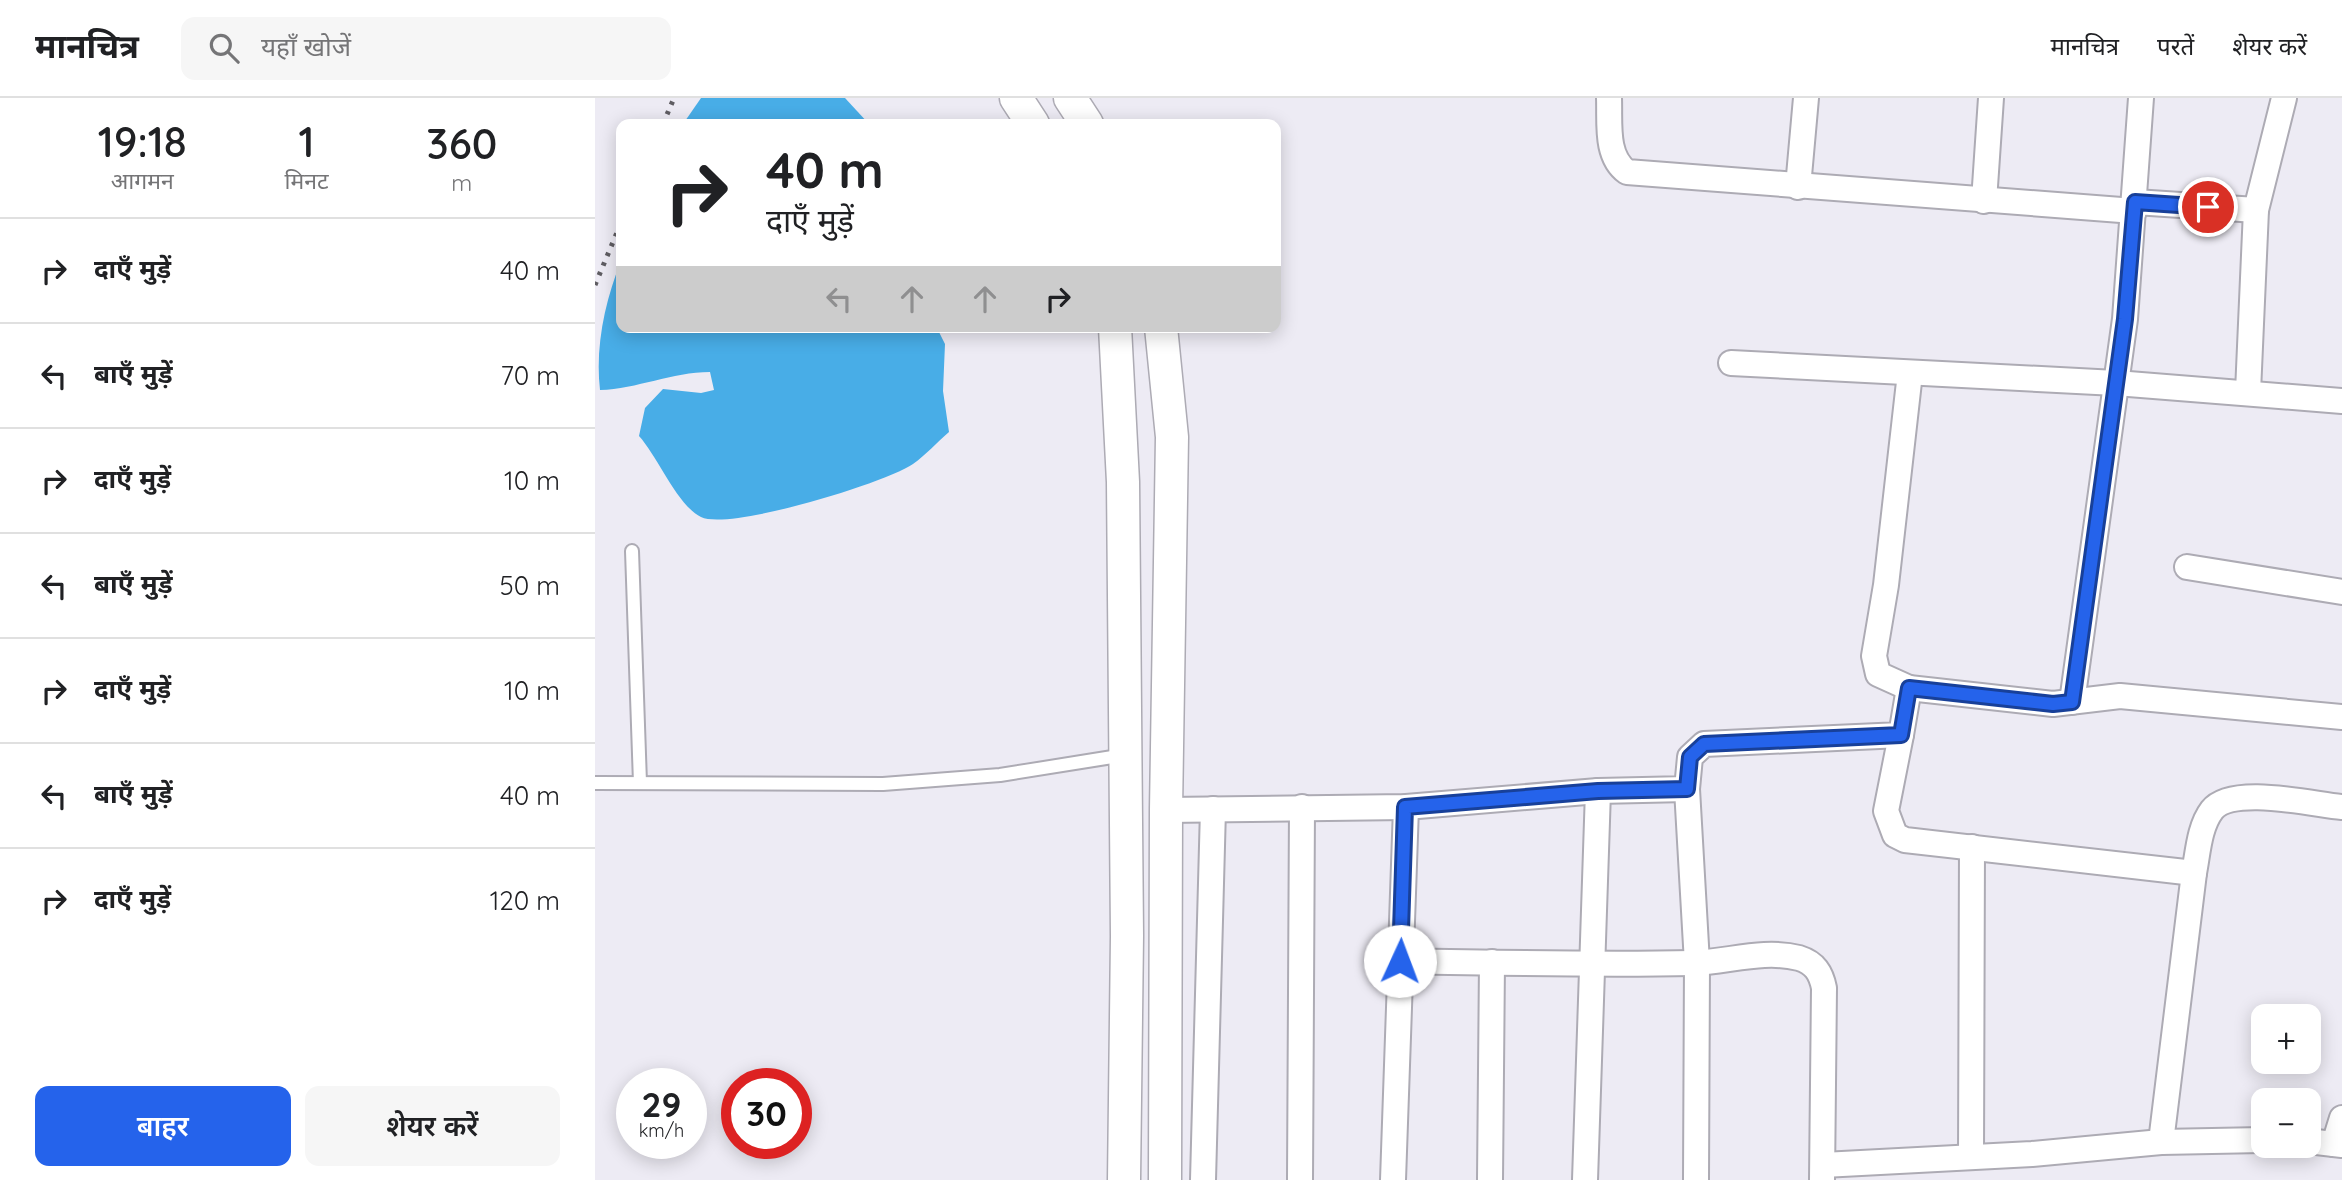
<!DOCTYPE html>
<html lang="hi">
<meta charset="utf-8">
<style>
body{margin:0;font-family:Quicksand,"Noto Sans Devanagari",sans-serif;background:#f6f6f6;color:#202124;height:100vh;display:flex;flex-direction:column;font-size:26px;white-space:nowrap}
*{box-sizing:border-box;margin:0}
p{font-size:23px;color:#757577}
.icon{flex:none;width:38px;height:38px;fill:none;stroke:currentColor;stroke-width:2;stroke-linecap:round;stroke-linejoin:round}
.map{position:relative;flex:1;overflow:hidden}
.details{display:flex;flex-direction:column;background:#fff;width:595px}
.details>*{flex:none}
.banner{position:absolute;left:21px;top:21px;width:665px;height:214px;border-radius:14px;box-shadow:0 4px 18px #0003;background:#fff;color:#202124;overflow:hidden}
.controls{position:absolute;left:1656px;top:906px;display:grid;gap:14px}
.controls a{display:grid;place-items:center;width:70px;height:70px;border-radius:14px;background:#fff;box-shadow:0 4px 18px #0003;font-size:35px}
.speed{position:absolute;left:21px;top:970px;display:flex;gap:14px;font-size:35px;font-weight:700;text-align:center}
.speed>*{display:grid;place-content:center;width:91px;height:91px;border-radius:50%;background:#fff;box-shadow:0 4px 18px #0003;line-height:1}
.speed small{font-size:18px;font-weight:400}
.speed .limit{border:10px solid #d22;background:#fff;color:#111}
.pin{position:absolute;display:grid;place-items:center;width:60px;height:60px;color:#fff;margin:-30px;border:4px solid #fff;border-radius:50%;box-shadow:0 2px 7px #0007}
.me{position:absolute;width:77px;margin:-38px;rotate:2deg;stroke-linejoin:round;filter:drop-shadow(0 0 5px #0008)}
.turn{display:flex;align-items:center;gap:24px;height:147px;padding:0 35px;font-size:32px}
.turn .icon{width:91px;height:91px;stroke-width:2.5}
.turn b{display:block;font-size:49px;line-height:60px}
.lanes{display:flex;align-items:center;height:66px;padding:0 35px;background:#0003;justify-content:center;gap:35px;direction:ltr}
.lanes .off{opacity:.35}
.eta{display:flex;justify-content:space-evenly;align-items:center;height:119px;text-align:center}
.eta b{font-size:42px;font-weight:600;line-height:49px}
.button{display:flex;gap:14px;margin-top:auto;padding:14px 35px}
.button a{flex:1;height:80px;border-radius:14px;background:#2563eb;color:#fff;font-size:28px;font-weight:600;line-height:80px;text-align:center}
.button a+a{background:#f6f6f6;color:#202124}
ul{padding:0;list-style:none}
li{display:flex;align-items:center;gap:21px;height:105px;padding:0 35px;border-top:2px solid #e0e0e0}
li div{flex:1}
li b{display:block;font-size:26px}
li em{font-style:normal}
header{display:flex;align-items:center;gap:42px;box-sizing:border-box;height:98px;padding:0 35px;background:#fff;border-bottom:2px solid #e0e0e0}
header strong{font-size:33px}
nav{display:flex;gap:38px;margin-inline-start:auto;font-size:24px}
.search{width:490px;height:63px;background:#f6f6f6;display:flex;align-items:center;gap:18px;box-sizing:border-box;padding:0 24px;border-radius:14px;color:#757577;font-size:26px}
main{display:flex;flex:1;min-height:0}
.map>svg:first-child{display:block}
</style>
<header>
<strong>मानचित्र</strong>
<div class="search"><svg class="icon" aria-label="search" viewBox="0 0 24 24"><circle cx="10" cy="10" r="6"/><path d="M15 15l6 6"/></svg>यहाँ खोजें</div>
<nav><a>मानचित्र</a><a>परतें</a><a>शेयर करें</a></nav>
</header>
<main>
<section class="details">
<div class="eta">
<div><b>19:18</b><p>आगमन</p></div>
<div><b>1</b><p>मिनट</p></div>
<div><b>360</b><p>m</p></div>
</div>
<ul>
<li><svg class="icon" aria-label="right" viewBox="0 0 24 24"><path d="M7 20v-9h11M14 6l5 5-5 5"/></svg><div><b>दाएँ मुड़ें</b></div><em>40 m</em></li>
<li><svg class="icon" aria-label="left" viewBox="0 0 24 24"><path d="M17 20v-9H6M10 6l-5 5 5 5"/></svg><div><b>बाएँ मुड़ें</b></div><em>70 m</em></li>
<li><svg class="icon" aria-label="right" viewBox="0 0 24 24"><path d="M7 20v-9h11M14 6l5 5-5 5"/></svg><div><b>दाएँ मुड़ें</b></div><em>10 m</em></li>
<li><svg class="icon" aria-label="left" viewBox="0 0 24 24"><path d="M17 20v-9H6M10 6l-5 5 5 5"/></svg><div><b>बाएँ मुड़ें</b></div><em>50 m</em></li>
<li><svg class="icon" aria-label="right" viewBox="0 0 24 24"><path d="M7 20v-9h11M14 6l5 5-5 5"/></svg><div><b>दाएँ मुड़ें</b></div><em>10 m</em></li>
<li><svg class="icon" aria-label="left" viewBox="0 0 24 24"><path d="M17 20v-9H6M10 6l-5 5 5 5"/></svg><div><b>बाएँ मुड़ें</b></div><em>40 m</em></li>
<li><svg class="icon" aria-label="right" viewBox="0 0 24 24"><path d="M7 20v-9h11M14 6l5 5-5 5"/></svg><div><b>दाएँ मुड़ें</b></div><em>120 m</em></li>
</ul>
<div class="button"><a>बाहर</a><a>शेयर करें</a></div>
</section>
<div class="map">
<svg width="1747" height="1082" viewBox="0 0 1747 1082">
<rect width="100%" height="100%" fill="#edebf4"/>
<!-- water -->
<g fill="#48ade7">
<polygon points="106,0 250,0 274,26 88,26"/>
<path d="M26,163V229L343,232L350,246L348,293L354,334C342,344 331,357 318,366C290,385 135,433 106,419C82,407 63,359 44,338L50,310L68,291L106,295L119,292L115,274C77,274 42,291 5,292C0,249 10,203 26,163Z"/>
</g>
<g fill="none" stroke-linecap="round" stroke-linejoin="round">
<defs>
<g id="service">
<polyline points="37,453 45,685"/>
<polyline points="0,685 288,686 405,677 530,657"/>
</g>
<g id="minor">
<path d="M1014,0C1015,25 1010,58 1032,74L1539,113"/>
<polyline points="1203,89 1211,0"/>
<polyline points="1389,103 1396,0"/>
<polyline points="1540,104 1661,112"/>
<polyline points="1136,265 1521,285 1747,303"/>
<polyline points="1653,294 1661,112 1689,0"/>
<polyline points="1592,469 1747,494"/>
<polyline points="1314,590 1283,576 1279,558 1291,487 1315,275"/>
<polyline points="1477,604 1530,221 1546,0"/>
<polyline points="1306,637 1291,713 1300,737 1310,742 1599,775"/>
<polyline points="1092,691 1102,865 1101,1082"/>
<polyline points="571,712 811,709 1003,693 1092,691 1095,659 1109,646 1306,637 1314,590 1458,606 1525,598 1747,619"/>
<path d="M805,863C902,865 1000,867 1098,865C1133,864 1168,851 1204,860C1220,865 1226,875 1229,890L1227,1082"/>
<polyline points="1713,1043 1747,1047"/>
<path d="M1566,1044L1599,775C1603,755 1604,729 1617,712C1637,687 1716,706 1747,709"/>
<polyline points="1739,1046 1747,1020"/>
<polyline points="1376,1059 1377,749"/>
<polyline points="1228,1067 1437,1056 1566,1044 1668,1042"/>
<polyline points="608,1082 618,711"/>
<polyline points="705,1082 707,709"/>
<polyline points="798,1082 811,709"/>
<polyline points="895,1082 897,864"/>
<polyline points="990,1082 1003,693"/>
</g>
<g id="tertiary">
<polyline points="421,0 438,26"/>
<polyline points="475,0 492,26"/>
<polyline points="520,229 528,384 532,838 529,1082"/>
<polyline points="566,229 577,339 571,712 570,1082"/>
</g>
</defs>
<!-- service casing -->
<use href="#service" stroke="#adabb4" stroke-width="16"/>
<!-- minor casing -->
<use href="#minor" stroke="#adabb4" stroke-width="28"/>
<!-- tertiary casing -->
<use href="#tertiary" stroke="#adabb4" stroke-width="35"/>
<!-- service -->
<use href="#service" stroke="#fff" stroke-width="12"/>
<!-- minor -->
<use href="#minor" stroke="#fff" stroke-width="24"/>
<!-- tertiary -->
<use href="#tertiary" stroke="#fff" stroke-width="32"/>
<!-- rail -->
<g stroke="#5f5d62" stroke-width="5" stroke-dasharray="3.5 7" stroke-linecap="butt">
<polyline points="68,26 79,0"/>
<polyline points="0,187 26,125"/>
</g>
</g>
<g fill="none" stroke-linecap="round" stroke-linejoin="round">
<defs>
<polyline id="route" points="805,863 810,709 1003,693 1092,691 1095,659 1109,646 1306,637 1314,590 1458,606 1477,604 1530,221 1540,104 1613,109"/>
</defs>
<!-- route casing -->
<use href="#route" stroke="#184099" stroke-width="18"/>
<!-- route -->
<use href="#route" stroke="#2563eb" stroke-width="12"/>
</g>
</svg>
<div class="controls">
<a>+</a>
<a>−</a>
</div>
<div class="speed"><div>29<small>km/h</small></div><div class="limit">30</div></div>
<div class="pin" style="left:1613px;top:109px;background:#d93025"><svg class="icon" aria-label="arrive" viewBox="0 0 24 24"><path d="M6 21V4h12l-3 4 3 4H6"/></svg></div>
<svg class="me" style="left:805px;top:863px" viewBox="-20 -20 40 40"><circle r="19" fill="#fff"/><path d="M0-13L10 11 0 6-10 11z" fill="#2563eb"/></svg>
<div class="banner">
<div class="turn"><svg class="icon" aria-label="right" viewBox="0 0 24 24"><path d="M7 20v-9h11M14 6l5 5-5 5"/></svg><div><b>40 m</b>दाएँ मुड़ें</div></div>
<div class="lanes"><svg class="icon off" aria-label="left" viewBox="0 0 24 24"><path d="M17 20v-9H6M10 6l-5 5 5 5"/></svg><svg class="icon off" aria-label="ahead" viewBox="0 0 24 24"><path d="M12 20V5M6 11l6-6 6 6"/></svg><svg class="icon off" aria-label="ahead" viewBox="0 0 24 24"><path d="M12 20V5M6 11l6-6 6 6"/></svg><svg class="icon" aria-label="right" viewBox="0 0 24 24"><path d="M7 20v-9h11M14 6l5 5-5 5"/></svg></div>
</div>
</div>
</main>
